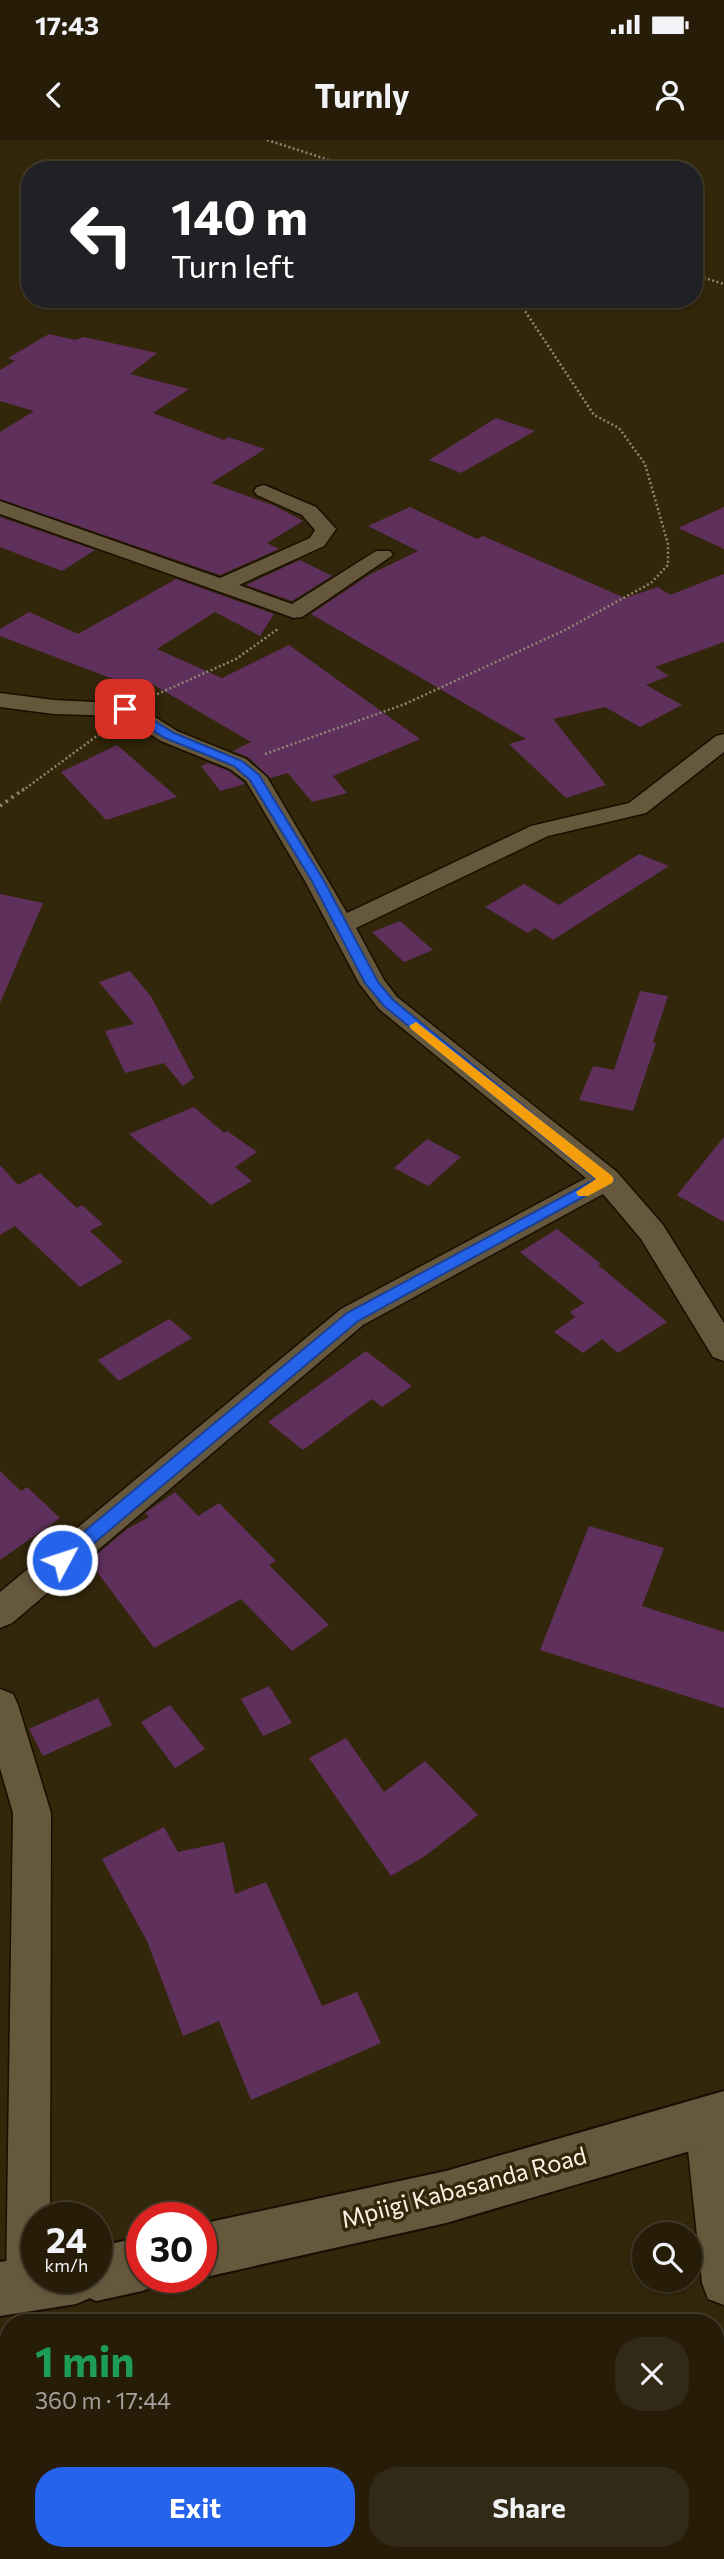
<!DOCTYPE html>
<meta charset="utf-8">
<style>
body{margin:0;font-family:Commissioner,sans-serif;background:#322916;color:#f1f3f6;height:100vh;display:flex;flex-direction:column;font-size:26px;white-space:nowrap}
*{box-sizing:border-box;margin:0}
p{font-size:23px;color:#a4a19c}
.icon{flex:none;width:38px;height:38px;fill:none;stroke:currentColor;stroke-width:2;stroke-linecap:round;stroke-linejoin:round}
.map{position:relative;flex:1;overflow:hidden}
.details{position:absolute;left:0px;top:2174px;width:724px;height:247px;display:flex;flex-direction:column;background:#261c08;border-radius:28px 28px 0 0;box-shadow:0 2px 5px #0004,0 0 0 2px #423a29}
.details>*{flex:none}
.top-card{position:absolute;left:21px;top:21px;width:682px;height:147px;border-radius:28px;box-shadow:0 2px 5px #0004,0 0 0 2px #423a29;background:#202124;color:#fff;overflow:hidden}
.fabs{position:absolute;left:632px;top:2082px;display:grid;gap:14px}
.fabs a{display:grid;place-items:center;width:70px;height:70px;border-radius:50%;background:#261c08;box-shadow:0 2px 5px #0004,0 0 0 2px #423a29;font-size:35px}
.speed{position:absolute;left:21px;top:2062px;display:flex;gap:14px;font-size:35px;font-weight:700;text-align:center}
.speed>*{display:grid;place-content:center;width:91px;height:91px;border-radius:50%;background:#261c08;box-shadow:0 2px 5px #0004,0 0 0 2px #423a29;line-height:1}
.speed small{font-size:18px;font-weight:400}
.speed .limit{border:10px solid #d22;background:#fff;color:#111}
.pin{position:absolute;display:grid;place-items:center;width:60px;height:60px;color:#fff;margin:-30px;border-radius:14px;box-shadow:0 4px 10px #0006}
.me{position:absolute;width:77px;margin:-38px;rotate:50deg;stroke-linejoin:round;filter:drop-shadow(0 0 5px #0008)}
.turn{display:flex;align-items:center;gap:24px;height:147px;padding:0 35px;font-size:32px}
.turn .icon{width:91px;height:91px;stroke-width:2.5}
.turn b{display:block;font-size:49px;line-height:60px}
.round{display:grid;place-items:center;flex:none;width:74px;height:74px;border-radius:28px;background:#322916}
.headline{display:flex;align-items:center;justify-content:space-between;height:119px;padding:0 35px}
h1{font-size:42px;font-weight:700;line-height:52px;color:#1e9e55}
.action{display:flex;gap:14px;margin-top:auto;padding:14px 35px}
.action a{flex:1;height:80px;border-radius:28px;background:#2563eb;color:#fff;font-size:28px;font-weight:700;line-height:80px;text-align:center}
.action a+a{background:#322916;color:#f1f3f6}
.status{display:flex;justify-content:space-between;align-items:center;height:49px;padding:0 35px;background:#261c08;direction:ltr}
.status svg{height:19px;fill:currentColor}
header{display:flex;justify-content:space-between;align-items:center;height:91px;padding:0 35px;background:#261c08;font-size:32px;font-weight:700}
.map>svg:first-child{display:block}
</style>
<div class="status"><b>17:43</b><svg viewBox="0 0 49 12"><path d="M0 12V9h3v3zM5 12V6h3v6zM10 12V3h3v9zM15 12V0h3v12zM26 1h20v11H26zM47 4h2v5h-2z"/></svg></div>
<header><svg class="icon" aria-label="back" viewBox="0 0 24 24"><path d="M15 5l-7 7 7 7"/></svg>Turnly<svg class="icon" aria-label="person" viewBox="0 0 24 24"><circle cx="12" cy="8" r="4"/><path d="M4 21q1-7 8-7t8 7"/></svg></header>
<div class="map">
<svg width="724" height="2419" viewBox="0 0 724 2419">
<rect width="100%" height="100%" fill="#32260b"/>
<!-- building -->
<g fill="#60305d">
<polygon points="49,194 75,200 84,197 157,213 130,234 189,249 153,273 224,300 228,297 265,309 211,343 275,366 303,381 267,403 279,409 220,435 0,359 0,292 34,271 0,261 0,230 15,221 8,218"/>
<polygon points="496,278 535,291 461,333 429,320"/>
<polygon points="410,367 477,399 483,396 625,458 658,447 670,455 724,434 724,502 655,527 669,536 646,545 682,565 640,587 605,567 553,579 606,645 566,658 509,604 526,599 311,474 369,435 418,411 368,386"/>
<polygon points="724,367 724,409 678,388"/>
<polygon points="0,377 95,410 62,431 0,407"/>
<polygon points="300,420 332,436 292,461 246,445"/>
<polygon points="176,439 274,474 260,496 215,472 157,509 222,538 289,505 420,599 333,636 347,653 312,662 288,633 270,638 248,617 233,611 251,602 152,544 142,550 0,496 0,489 29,472 78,494"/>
<polygon points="117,605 177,657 106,680 61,632"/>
<polygon points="208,623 229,631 245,644 220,651 201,626"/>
<polygon points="639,714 669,726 553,800 535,788 528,793 485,767 524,744 559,765"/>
<polygon points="0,754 43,763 0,863"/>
<polygon points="400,781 433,810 404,822 372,792"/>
<polygon points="130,831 152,858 194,938 183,946 164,923 125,933 105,891 134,884 99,842"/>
<polygon points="640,851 668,856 653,902 656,903 633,971 579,960 593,926 614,930"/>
<polygon points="194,967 224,993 227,991 257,1012 235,1027 252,1041 211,1065 129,994"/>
<polygon points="724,997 724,1082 677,1055"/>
<polygon points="427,999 461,1017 428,1046 394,1028"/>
<polygon points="0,1025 18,1045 40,1033 77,1068 82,1065 103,1084 90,1091 123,1122 80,1147 15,1086 0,1095"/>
<polygon points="557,1089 601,1124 598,1125 667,1182 618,1213 602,1199 583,1213 554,1192 575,1177 570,1172 584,1163 520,1112"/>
<polygon points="169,1179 192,1198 119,1241 98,1220"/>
<polygon points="366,1211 412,1246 382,1267 372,1259 303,1310 268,1282"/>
<polygon points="0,1331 21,1351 27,1347 60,1378 0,1420"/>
<polygon points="175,1352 198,1376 219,1363 276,1421 269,1425 329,1485 292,1511 241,1459 154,1508 89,1421 127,1389 149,1377 145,1373"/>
<polygon points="589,1386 664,1408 642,1466 724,1492 724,1568 540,1510"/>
<polygon points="269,1546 292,1583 263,1596 241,1559"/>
<polygon points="98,1558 112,1585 43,1616 29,1589"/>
<polygon points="170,1565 205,1609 175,1628 141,1582"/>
<polygon points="346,1598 384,1652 425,1621 478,1675 425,1716 391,1736 309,1618"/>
<polygon points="164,1687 178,1712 224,1702 235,1754 266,1742 322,1866 357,1852 381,1903 251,1960 219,1881 183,1896 147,1801 102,1719"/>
</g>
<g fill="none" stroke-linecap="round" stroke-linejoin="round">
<defs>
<g id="minor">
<polygon points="264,345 316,367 336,389 324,406 239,445 292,464 376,411 390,411 393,415 302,477 294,478 0,374 0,361 220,438 310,398 315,390 302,375 257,355 254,351 257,347"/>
<polygon points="0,553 54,560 134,564 177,591 246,619 267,637 347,773 531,686 629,663 716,596 724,594 724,612 646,673 548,696 356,788 384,840 397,857 617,1032 663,1085 724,1183 724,1221 713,1217 641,1099 603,1054 363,1185 12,1483 0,1488 0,1452 341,1169 586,1038 379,869 359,843 305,741 246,641 230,629 161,601 121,576 54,574 0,567"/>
<polygon points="0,1549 13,1554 18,1565 51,1673 50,2077 37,2077 37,2137 50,2137 44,2160 28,2166 12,2160 6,2144 13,1673 0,1628"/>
<polygon points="706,1961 721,1967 724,1975 724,2165 708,2159 702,2143 685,1982 691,1967"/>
</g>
<g id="secondary">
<polygon points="724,1951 724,2001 446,2083 201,2138 198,2137 201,2137 201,2084 446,2031"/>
<polygon points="142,2097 142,2137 164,2137 161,2143 142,2151 96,2161 90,2158 76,2164 0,2176 0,2122 37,2116 37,2137 96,2137 96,2107"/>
</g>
</defs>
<!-- minor casing -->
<use href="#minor" stroke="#190e00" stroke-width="3"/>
<!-- secondary casing -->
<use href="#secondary" stroke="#190e00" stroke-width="4"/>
<!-- path-far1 -->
<g stroke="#8f856f" stroke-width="2.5" stroke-dasharray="2 2.5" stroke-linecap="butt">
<polyline points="267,0 360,30"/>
<polyline points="695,135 724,144"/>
<polyline points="153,556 236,519 278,489"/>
<polyline points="265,614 405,564 565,490 651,443 668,425 668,404 645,324 619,288 594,275 517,159"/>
<polyline points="22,651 101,593"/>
</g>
<!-- path -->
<polyline stroke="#8f856f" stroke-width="3.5" stroke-dasharray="2.5 4.5" stroke-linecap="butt" points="0,666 24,649"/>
<!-- minor -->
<use href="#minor" fill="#66583d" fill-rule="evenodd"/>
<!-- secondary -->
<use href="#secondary" fill="#66583d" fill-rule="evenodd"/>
</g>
<!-- route -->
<polygon fill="#2563eb" stroke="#184099" stroke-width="2" points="121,566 130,566 174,593 242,621 259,635 324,741 378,842 393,860 614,1040 358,1181 68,1425 56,1425 53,1420 56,1415 347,1173 596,1039 384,866 365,843 312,741 250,640 234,626 165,598 121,571"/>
<!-- slow -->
<polygon fill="#f59e0b" points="416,882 612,1036 614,1040 612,1043 588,1056 578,1056 576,1052 596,1039 411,889 409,886"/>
<g text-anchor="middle" stroke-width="7" stroke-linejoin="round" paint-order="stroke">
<!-- near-street labels -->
<g font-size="24" fill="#fbf3e3" stroke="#32260b">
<text transform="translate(464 2048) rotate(-15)" y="8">Mpiigi Kabasanda Road</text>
</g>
</g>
</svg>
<div class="fabs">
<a><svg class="icon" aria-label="search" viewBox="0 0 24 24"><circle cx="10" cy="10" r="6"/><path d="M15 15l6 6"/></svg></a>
</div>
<div class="speed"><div>24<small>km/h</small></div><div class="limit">30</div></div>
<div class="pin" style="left:125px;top:569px;background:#d93025"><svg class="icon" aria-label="arrive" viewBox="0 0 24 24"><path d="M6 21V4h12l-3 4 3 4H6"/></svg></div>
<svg class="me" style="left:62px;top:1420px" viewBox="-20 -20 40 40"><circle r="17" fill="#2563eb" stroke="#fff" stroke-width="3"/><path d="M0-11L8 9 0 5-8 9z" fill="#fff"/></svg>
<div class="top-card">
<div class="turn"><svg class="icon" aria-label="left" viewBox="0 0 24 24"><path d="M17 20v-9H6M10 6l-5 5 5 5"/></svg><div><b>140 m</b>Turn left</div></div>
</div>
<section class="details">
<div class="headline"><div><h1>1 min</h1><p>360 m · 17:44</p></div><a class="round"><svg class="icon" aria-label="close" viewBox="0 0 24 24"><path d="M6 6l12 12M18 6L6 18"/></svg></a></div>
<div class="action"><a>Exit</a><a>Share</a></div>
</section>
</div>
